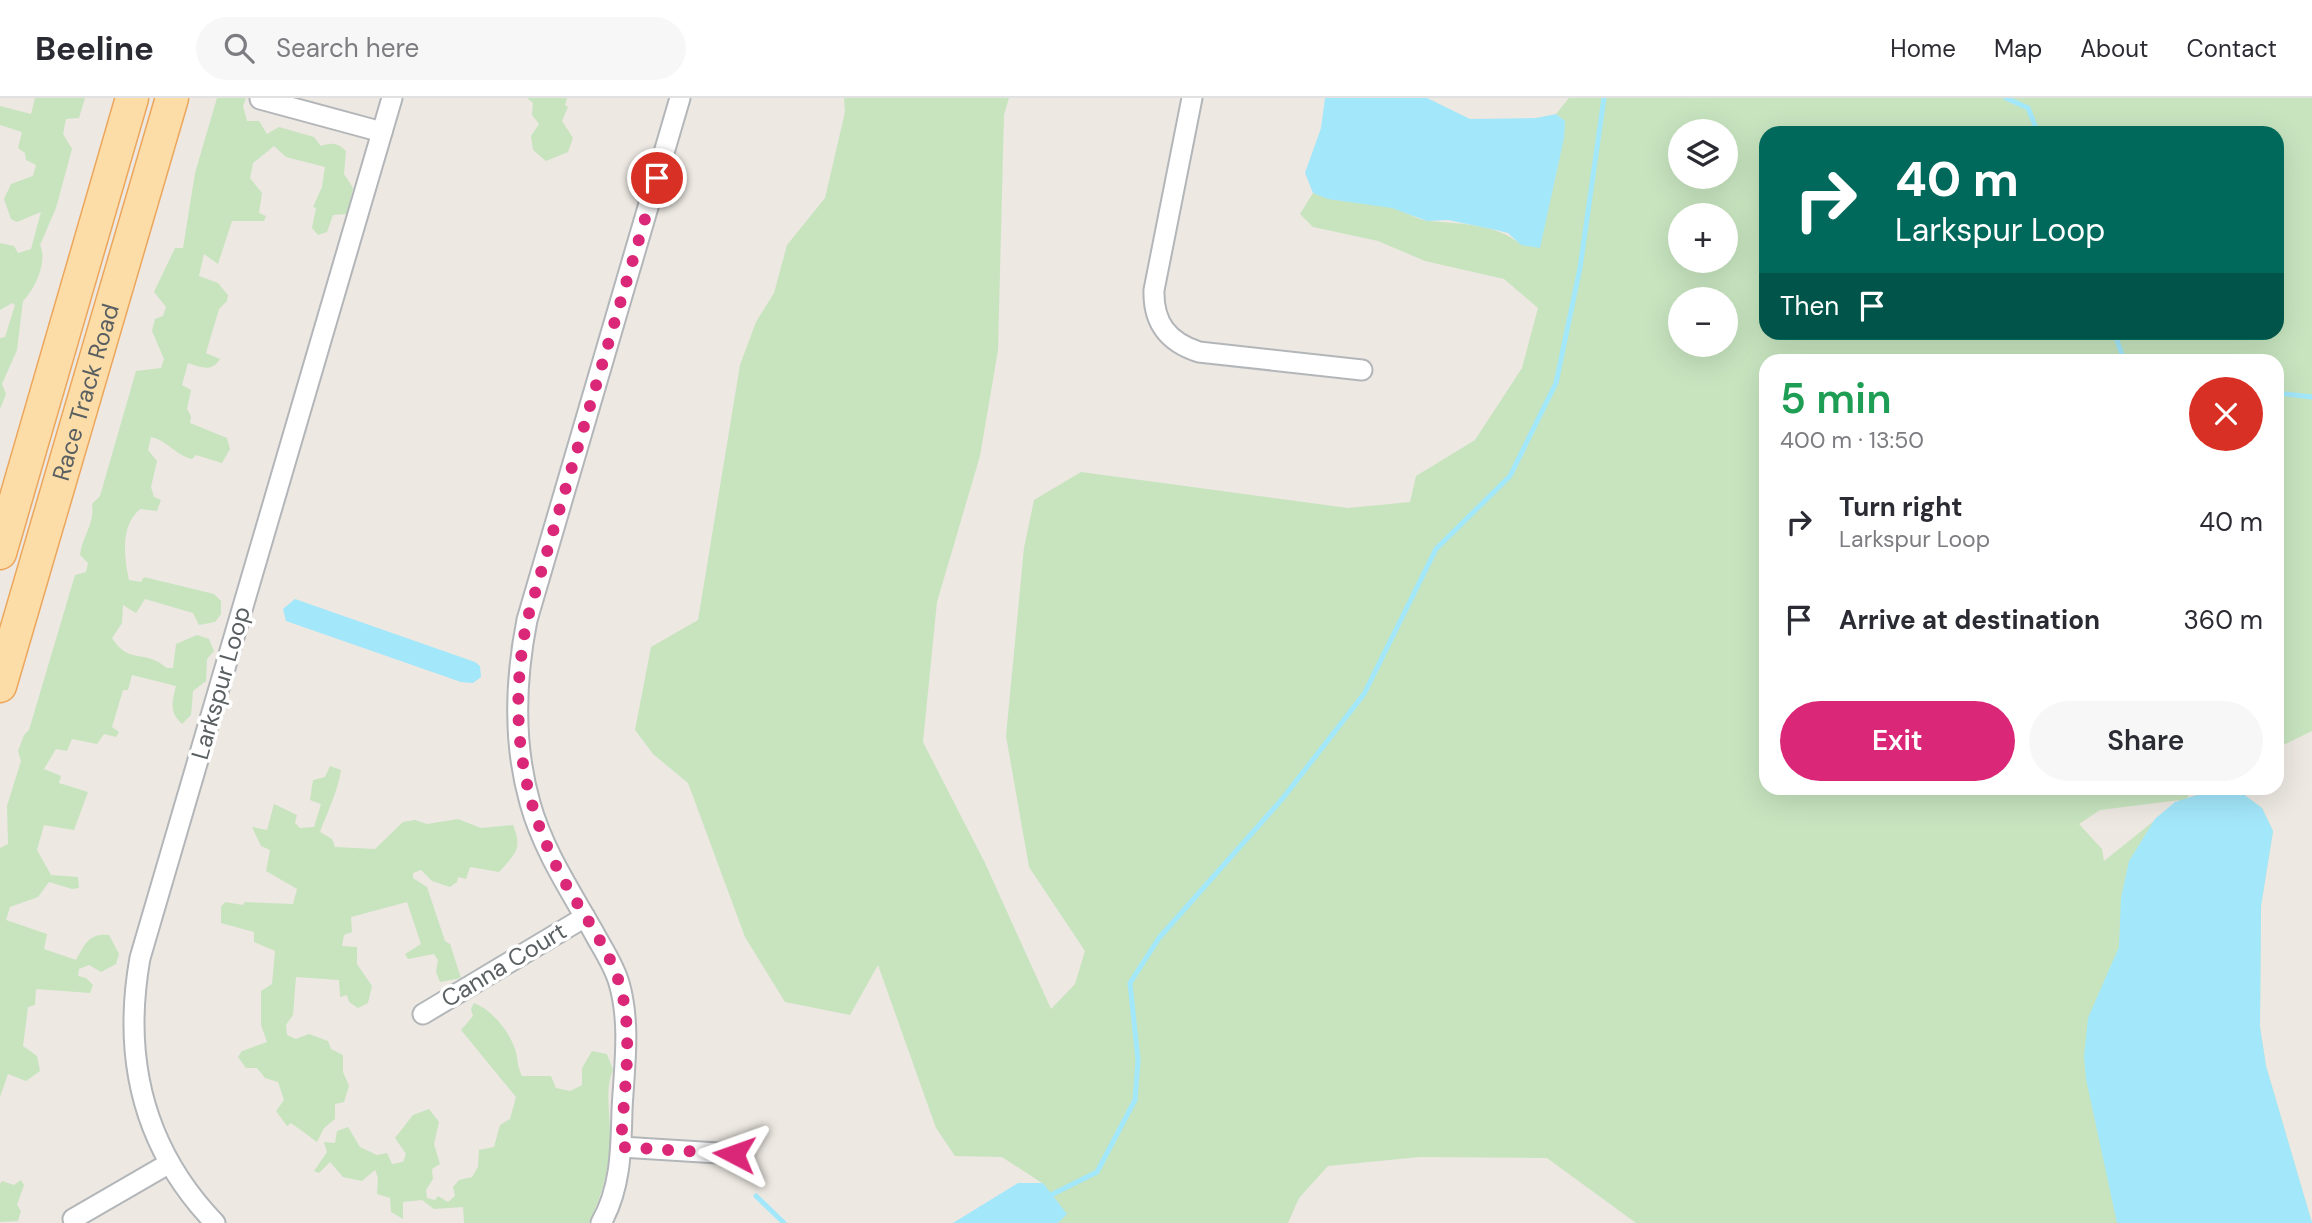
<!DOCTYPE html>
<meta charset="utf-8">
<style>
body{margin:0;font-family:"DM Sans",sans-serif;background:#f7f7f7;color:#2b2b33;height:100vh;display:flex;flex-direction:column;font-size:26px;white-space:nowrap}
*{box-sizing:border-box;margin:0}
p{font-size:23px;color:#7c7c81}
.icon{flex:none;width:38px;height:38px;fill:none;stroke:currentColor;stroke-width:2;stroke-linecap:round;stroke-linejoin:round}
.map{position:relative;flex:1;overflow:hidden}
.panel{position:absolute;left:1759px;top:256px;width:525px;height:441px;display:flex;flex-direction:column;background:#fff;border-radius:21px;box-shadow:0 7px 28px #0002}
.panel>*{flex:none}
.hud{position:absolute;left:1759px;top:28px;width:525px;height:214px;border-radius:21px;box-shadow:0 7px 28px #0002;background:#00695c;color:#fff;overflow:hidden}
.tools{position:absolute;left:1668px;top:21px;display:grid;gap:14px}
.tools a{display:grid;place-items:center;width:70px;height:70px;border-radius:50%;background:#fff;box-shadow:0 7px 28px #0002;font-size:35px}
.pin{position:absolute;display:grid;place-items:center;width:60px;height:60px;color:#fff;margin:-30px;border:4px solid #fff;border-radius:50%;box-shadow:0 2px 7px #0007}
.me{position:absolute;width:77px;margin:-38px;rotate:274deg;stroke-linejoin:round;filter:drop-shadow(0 0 5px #0008)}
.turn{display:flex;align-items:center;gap:24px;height:147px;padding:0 21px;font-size:32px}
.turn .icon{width:91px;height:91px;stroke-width:2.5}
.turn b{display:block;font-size:49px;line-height:60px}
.then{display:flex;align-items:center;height:66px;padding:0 21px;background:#0003;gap:14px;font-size:26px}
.round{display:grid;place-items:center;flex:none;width:74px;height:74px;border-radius:37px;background:#f7f7f7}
.headline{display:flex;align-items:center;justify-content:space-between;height:119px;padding:0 21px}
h1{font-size:42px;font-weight:600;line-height:52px;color:#1e9e55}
.button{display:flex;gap:14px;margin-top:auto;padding:14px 21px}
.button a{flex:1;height:80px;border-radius:42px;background:#db2777;color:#fff;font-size:28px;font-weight:600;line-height:80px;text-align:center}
.button a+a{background:#f7f7f7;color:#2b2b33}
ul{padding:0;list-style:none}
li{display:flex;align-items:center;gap:21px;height:98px;padding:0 21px}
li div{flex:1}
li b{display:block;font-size:26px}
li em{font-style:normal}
header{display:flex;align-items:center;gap:42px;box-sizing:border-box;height:98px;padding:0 35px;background:#fff;border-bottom:2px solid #e1e1e2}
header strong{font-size:33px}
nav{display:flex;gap:38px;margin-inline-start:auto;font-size:24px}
.search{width:490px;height:63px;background:#f7f7f7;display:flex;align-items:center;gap:18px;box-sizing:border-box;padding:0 24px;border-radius:38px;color:#7c7c81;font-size:26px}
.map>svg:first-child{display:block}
</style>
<header>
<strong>Beeline</strong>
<div class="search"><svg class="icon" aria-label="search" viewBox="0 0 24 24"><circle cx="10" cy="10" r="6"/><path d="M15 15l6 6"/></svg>Search here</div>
<nav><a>Home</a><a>Map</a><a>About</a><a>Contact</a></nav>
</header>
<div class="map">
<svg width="2312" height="1125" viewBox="0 0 2312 1125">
<rect width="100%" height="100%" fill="#ede8e2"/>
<!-- green -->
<g fill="#c7e4bf" fill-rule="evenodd">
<path d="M35,0H85L79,20L66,21L63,36L72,51L56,110L40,147C48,163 35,191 23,203L17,252L2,286L6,296L0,311V240L5,239L15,207L12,205L0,212V145L14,148L18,155L31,151L41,114L17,124L11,121L4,101L11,86L33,78L36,67L26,62L25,55L18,50L22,34L0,27V8L31,16Z"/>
<path d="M217,0H246L243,8L247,23H259L267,36L279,29L314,39L321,48C332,44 338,45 346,53L344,76L353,90L347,116L333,117L327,134L318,137L312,130L316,110L313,109L322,89L325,69L286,59L274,48L253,65L250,80L262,95L259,115L266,118L264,123H232L218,166L204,156L199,178L218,185L228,197L227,203L219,211L206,255L220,261C211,275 201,269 188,265L182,287L191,292L187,311L191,318L190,325L227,340L230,351L222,365L196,357L192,361C175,357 167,342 151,339L148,352L157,363L151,389L154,399L161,402L157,413L140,411C120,428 124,459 129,482L141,484L144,479L214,496L221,503V516L215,524L199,527L193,515L145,501L136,515L123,507L122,525L112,540C130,568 143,550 167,570H173L176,546L197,537L209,541L214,553L207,561L206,583L193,593L191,617L182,626C169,614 172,604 176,588L132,577L128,592H123L112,629L119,634L116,639L104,636L97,646L72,641L67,653L56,651L44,671L61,678L59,685L88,694L74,732L44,727L37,752L51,777L78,779L79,790L72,791L49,784L38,799L10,809L6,822L47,836L44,851L76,862C85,846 89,835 109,837L119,856L116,866L101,874L89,867L79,871L78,878L86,880L93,887L90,895L36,891L35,907L28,909L23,948L37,958L40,973L26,983L8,976L0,999V750L8,746L7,708L21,663L18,653L24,637L29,632L75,477L86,474L88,465L80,457C82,438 95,426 92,406L100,398L136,273L161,270L164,261L152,233L155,221L163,218L166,209L154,194L175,150H183L195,75Z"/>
<polygon points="527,0 567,0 565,7 568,9 562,23 573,40 568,54 546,63 533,52 531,38 539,26 532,17 533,5"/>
<path d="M844,0H1009L1004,17L998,252L980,358L937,504L923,644L985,765L1051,911L1075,886L1085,853L1029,769L1006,638L1024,450L1034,402L1081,374L1348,410L1410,404L1416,378L1475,342L1522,270L1538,210L1504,181L1425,163L1378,143L1313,129L1300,116L1313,95C1339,106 1366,103 1393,110C1405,113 1417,122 1429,123C1461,126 1495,125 1522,147L1565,23L1556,16L1569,0H2312V633L2277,650V262H1766V690H2193L2187,700L2220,690L2243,696L2262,710L2273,733L2261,808L2260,929L2266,968L2312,1125H1636L1547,1060L1420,1059L1328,1068L1299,1100L1288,1125H1058L1066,1115L1042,1085L1002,1059L955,1058L936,1030L878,867L850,917L785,904L745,839L688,685L653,656L635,632L651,549L698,522L740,267L756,224L774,195L787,147L825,100L845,14ZM1680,33H1726V79H1680ZM1766,35H2277V234H1766ZM1680,117H1726V163H1680ZM1680,201H1726V247H1680ZM2180,702L2104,763L2102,751L2079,726L2100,712Z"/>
<path d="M330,668L341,672C337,696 328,712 320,734L332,741L335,749L375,751L403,724L415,722L427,726L458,721L481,730L513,727C523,751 515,756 499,774L470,769L466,781L458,779L457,784L450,789L432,783L421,772L413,775V780L427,789L445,843L450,846L461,880L440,884L436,874L438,862L434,856L408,861L405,856L421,846L407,804L351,819L352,834L344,837L342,848L357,849V866L372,888L368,905L358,910L349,904L347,897L340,899L339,882L296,879L293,917L286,927L287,937L296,941L309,936L328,943L331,951L343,957V974L349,988L344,1004L335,1006V1021L324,1030L317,1044L291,1025L287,1028L276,1013L284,1002L278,984L265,980L257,970H246L238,959L242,953L267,944L261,927V893L272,886L275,853L254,844V834L221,825V809L225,804L243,807L245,804L293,806L297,791L266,773L270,752L261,748L252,729L267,732L274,706L297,717L295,725L300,730L314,729L321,706L310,702L313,682L325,679Z"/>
<path d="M474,905C492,912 509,933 515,951C518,960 517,968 522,978H551L556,990L570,993L582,987V970L592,953L607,956L613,972C604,992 611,1020 610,1042C609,1074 602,1096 589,1125H464L463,1109L434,1111L422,1102L403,1104V1121L391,1114L390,1100L377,1096L378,1080L375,1072L362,1083L343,1079L330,1064L319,1075L314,1073L327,1054L324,1044L335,1045L337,1033L348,1029L360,1049L377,1057L387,1055L392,1066L403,1064L406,1056L395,1040L413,1017L429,1011L439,1024L434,1046L440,1066L432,1071L433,1081L426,1092L427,1100L435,1102L438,1098L448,1104L455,1098L453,1089L459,1082L472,1079L478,1069L479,1052L494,1049L500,1027L510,1021L516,999L461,932L473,918L471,911Z"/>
<polygon points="21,1082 24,1087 17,1107 21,1113 18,1123 0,1124 0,1086 2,1083 14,1087"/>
</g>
<!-- water -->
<g fill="#a3e7fb">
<polygon points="1325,0 1427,0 1470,21 1536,20 1556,16 1565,23 1564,40 1540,150 1521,147 1508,135 1496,132 1448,122 1427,123 1392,110 1328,101 1313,95 1305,75 1321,30"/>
<polygon points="295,501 475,564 480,568 481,579 473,585 461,584 286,523 283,511"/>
<polygon points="2220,690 2243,696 2262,710 2273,733 2261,808 2260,929 2266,968 2312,1125 2117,1125 2086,981 2084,958 2088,920 2119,849 2121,800 2129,763 2155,721 2175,704"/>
<polygon points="1018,1085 1043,1085 1067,1116 1058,1125 953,1125"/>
</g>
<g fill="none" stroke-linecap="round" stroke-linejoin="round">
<!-- stream -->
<g stroke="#a3e7fb" stroke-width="5">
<polyline points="2006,0 2028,10 2038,35"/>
<polyline points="2114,234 2124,262"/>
<polyline points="2277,295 2312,299"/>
<polyline points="1051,1097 1097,1074 1135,1002 1138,962 1130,885 1159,840 1283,700 1364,596 1436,451 1510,378 1556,285 1580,170 1604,0"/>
<polyline points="756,1098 784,1125"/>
</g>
<defs>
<g id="street">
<path d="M1192,0L1154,192C1153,225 1168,244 1199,254L1362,272"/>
<polyline points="260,1 382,34"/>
<polyline points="423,916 585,819"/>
<polyline points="621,1049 734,1056"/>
<polyline points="73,1121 168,1066"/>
<path d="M215,1125C143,1050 122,961 140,860L392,0"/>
<path d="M601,1125C621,1090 621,1051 622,1012C624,971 631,926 619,885C614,867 602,850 593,833C570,792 543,752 530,705C513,645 515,583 527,522L680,0"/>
</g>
<g id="primary">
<polyline points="0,455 132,0"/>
<path id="s1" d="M0,588L172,0"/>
</g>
</defs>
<!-- street casing -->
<use href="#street" stroke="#b3b6b9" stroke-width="23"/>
<!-- primary casing -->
<use href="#primary" stroke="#eca65c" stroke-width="35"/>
<!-- street -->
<use href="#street" stroke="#fff" stroke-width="19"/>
<!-- primary -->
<use href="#primary" stroke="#fcdda8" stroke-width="32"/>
</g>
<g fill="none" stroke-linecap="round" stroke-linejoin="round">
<!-- route -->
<path stroke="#db2777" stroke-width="12" stroke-dasharray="0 21.6" d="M657,80L527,522C509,613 518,698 563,781C581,814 607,847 619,884C635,934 623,997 621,1049L734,1056"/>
</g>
<g text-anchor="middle" stroke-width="7" stroke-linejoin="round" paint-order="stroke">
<!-- street labels -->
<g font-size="24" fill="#5a6062" stroke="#fff">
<text dy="8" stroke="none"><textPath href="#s1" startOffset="306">Race Track Road</textPath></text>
<text transform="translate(221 585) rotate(-74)" y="8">Larkspur Loop</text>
<text transform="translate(504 867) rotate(-31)" y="8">Canna Court</text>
</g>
</g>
</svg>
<div class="tools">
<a><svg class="icon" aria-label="layers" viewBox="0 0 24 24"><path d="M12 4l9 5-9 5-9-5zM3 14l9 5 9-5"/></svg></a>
<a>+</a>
<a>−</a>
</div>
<div class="pin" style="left:657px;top:80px;background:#d93025"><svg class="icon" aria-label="arrive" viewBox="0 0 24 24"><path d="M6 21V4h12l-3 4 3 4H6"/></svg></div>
<svg class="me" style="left:734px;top:1056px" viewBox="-20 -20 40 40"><path d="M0-17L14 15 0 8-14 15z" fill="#db2777" stroke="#fff" stroke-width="4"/></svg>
<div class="hud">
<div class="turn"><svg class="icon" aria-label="right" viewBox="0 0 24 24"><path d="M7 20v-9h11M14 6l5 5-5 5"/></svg><div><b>40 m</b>Larkspur Loop</div></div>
<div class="then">Then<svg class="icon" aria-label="arrive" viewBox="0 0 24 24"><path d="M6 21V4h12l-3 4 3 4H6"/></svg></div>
</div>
<section class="panel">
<div class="headline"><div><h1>5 min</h1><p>400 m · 13:50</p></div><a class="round" style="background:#d93025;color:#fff"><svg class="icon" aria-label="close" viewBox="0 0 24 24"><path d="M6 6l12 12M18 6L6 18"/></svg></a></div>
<ul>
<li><svg class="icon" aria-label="right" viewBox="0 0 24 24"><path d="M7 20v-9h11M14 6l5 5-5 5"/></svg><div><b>Turn right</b><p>Larkspur Loop</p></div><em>40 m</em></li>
<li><svg class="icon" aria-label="arrive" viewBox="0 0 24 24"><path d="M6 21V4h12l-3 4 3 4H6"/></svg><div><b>Arrive at destination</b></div><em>360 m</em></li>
</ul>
<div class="button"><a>Exit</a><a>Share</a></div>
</section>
</div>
